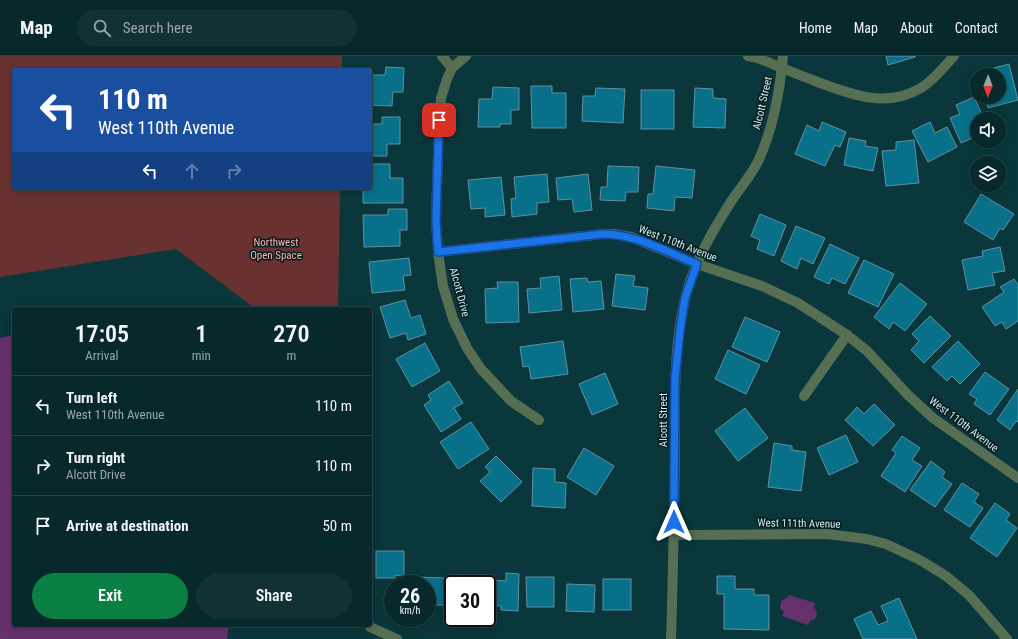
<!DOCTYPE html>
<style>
body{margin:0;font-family:"Roboto Condensed",sans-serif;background:#113134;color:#f1f3f6;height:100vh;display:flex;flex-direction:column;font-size:15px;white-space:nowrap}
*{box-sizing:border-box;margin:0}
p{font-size:13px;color:#98a6a9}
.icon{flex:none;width:22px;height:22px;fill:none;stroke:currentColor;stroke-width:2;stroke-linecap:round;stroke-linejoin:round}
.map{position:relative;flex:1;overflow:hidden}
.drawer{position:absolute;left:12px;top:251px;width:360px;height:320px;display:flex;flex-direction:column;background:#08292c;border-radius:4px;box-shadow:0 2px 10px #0003,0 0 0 1px #294548}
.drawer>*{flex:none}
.banner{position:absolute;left:12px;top:12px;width:360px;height:122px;border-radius:4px;box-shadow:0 2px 10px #0003,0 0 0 1px #294548;background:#1a4fa0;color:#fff;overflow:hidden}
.needle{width:26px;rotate:181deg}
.fabs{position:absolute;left:970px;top:12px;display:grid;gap:8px}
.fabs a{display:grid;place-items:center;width:36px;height:36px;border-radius:50%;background:#08292c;box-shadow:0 2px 10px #0003,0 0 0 1px #294548;font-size:20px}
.speed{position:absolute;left:384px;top:519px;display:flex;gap:8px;font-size:20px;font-weight:700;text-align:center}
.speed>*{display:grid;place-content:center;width:52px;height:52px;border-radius:50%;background:#08292c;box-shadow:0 2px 10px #0003,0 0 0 1px #294548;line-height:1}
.speed small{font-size:10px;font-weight:400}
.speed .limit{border:2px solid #111;border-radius:6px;background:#fff;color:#111}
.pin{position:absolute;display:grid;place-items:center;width:34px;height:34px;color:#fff;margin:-17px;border-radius:8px;box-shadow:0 2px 6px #0006}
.me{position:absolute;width:44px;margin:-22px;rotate:0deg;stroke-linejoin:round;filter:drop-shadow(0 0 3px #0008)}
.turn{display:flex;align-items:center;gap:14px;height:84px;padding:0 20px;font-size:18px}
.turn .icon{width:52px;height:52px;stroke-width:2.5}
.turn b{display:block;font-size:28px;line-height:34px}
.lanes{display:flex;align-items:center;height:38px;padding:0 20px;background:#0003;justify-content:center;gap:20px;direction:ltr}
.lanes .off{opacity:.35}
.eta{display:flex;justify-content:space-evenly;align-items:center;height:68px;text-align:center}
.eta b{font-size:24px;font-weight:600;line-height:28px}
.cta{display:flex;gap:8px;margin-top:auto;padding:8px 20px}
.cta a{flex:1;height:46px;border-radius:24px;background:#0b8043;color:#fff;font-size:16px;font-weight:600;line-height:46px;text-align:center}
.cta a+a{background:#113134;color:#f1f3f6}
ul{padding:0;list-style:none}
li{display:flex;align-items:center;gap:12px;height:60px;padding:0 20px;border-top:1px solid #294548}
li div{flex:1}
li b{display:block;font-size:15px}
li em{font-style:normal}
header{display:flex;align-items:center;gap:24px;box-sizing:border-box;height:56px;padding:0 20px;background:#08292c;border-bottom:1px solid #294548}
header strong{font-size:19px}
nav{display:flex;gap:22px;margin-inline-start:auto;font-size:14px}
.search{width:280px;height:36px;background:#113134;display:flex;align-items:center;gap:10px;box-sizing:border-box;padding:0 14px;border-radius:22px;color:#98a6a9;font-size:15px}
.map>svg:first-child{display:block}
</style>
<header>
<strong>Map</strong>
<div class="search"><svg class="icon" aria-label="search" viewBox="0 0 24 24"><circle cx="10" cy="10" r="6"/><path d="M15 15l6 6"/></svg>Search here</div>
<nav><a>Home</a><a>Map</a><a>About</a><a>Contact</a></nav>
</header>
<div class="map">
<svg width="1018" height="583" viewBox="0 0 1018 583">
<rect width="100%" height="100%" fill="#0a373b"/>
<!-- green -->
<polygon fill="#693231" points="0,0 342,0 342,14 14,14 14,132 340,132 338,253 256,253 176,193 0,221"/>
<!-- water -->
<g fill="#65316d">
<polygon points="14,279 14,569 229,569 227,583 0,583 0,282"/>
<polygon points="789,539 815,547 814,551 817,556 816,562 810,565 808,569 782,560 784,556 780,552 782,544 787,542"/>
</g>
<!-- building -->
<g fill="#09708a" stroke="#5f91a2">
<polygon points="886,0 915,0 915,1 888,9"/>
<polygon points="1009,8 1018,44 988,52 985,41 999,41 999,19 991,19 990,13"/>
<polygon points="386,11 404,12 403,36 393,36 392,50 370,49 370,19 385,19"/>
<polygon points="531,30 552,30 552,37 566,37 566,72 532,72"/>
<polygon points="493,31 519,32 519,54 511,54 511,68 500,68 500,71 478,71 479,43 492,43"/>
<polygon points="596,32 625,33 623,67 582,65 583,40 595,40"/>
<polygon points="695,32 713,33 713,42 726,43 725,72 693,71"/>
<rect x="641" y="34" width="33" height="39"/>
<polygon points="974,41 984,63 977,63 977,80 961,87 950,62 960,58 956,49"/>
<polygon points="382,61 400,61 400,88 387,88 387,100 370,100 370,68 382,68"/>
<polygon points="822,66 846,76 840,91 835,89 825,110 795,98 807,69 819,75"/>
<polygon points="930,66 935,77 947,71 957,91 928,106 912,75"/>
<polygon points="849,82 866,85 865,90 878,92 873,115 844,109"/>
<polygon points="914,84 919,127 886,130 882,95 896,94 896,86"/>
<polygon points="370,108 390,108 390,122 403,122 403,147 363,147 363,132 370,132"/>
<polygon points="608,110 639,111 638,136 626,136 625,145 600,144 601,131 607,131"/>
<polygon points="656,110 695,114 692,142 675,141 674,155 647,152 648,138 653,138"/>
<polygon points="547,118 549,146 537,147 537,158 512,161 511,143 516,142 514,121"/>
<polygon points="588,118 592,154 574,156 572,143 558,144 556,122"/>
<polygon points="501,121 505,159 485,161 485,152 471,153 468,124"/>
<polygon points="981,138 1014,158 1003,174 1000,172 993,184 964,166"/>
<polygon points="388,153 407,153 407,174 400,174 400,190 364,191 363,159 388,159"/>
<polygon points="760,158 786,169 774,200 757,193 760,184 751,180"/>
<polygon points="796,170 825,182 813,208 801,202 797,213 781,205"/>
<polygon points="830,188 859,202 845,228 832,222 829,228 814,221"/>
<polygon points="1000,191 1005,215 992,217 995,229 968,234 962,204 983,200 982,195"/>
<polygon points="409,202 411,219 403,220 405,234 372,237 369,206"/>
<polygon points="864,204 894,218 878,251 848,237"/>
<polygon points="616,218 635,220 633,230 648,232 645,254 612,250"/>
<polygon points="559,220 562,254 529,257 527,233 541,232 540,222"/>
<polygon points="587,222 588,226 601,225 604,253 573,256 570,223"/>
<polygon points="1014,223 1018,229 1018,265 1006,273 1002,266 995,270 982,251 1004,236 1000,231"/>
<polygon points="497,226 518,226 519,266 486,267 485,233 498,232"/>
<polygon points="900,227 927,248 905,275 893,266 889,273 874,261"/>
<polygon points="405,244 411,262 420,259 426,278 408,284 406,277 390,282 380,251"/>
<polygon points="930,260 951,280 924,307 911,294 919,285 912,278"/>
<polygon points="745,261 780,276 767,306 732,291"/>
<polygon points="563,285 568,318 531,323 529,310 523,311 520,291"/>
<polygon points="958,285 980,308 960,328 952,320 947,325 932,311"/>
<polygon points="425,287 440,315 412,331 396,303"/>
<polygon points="728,294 760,309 746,338 715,323"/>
<polygon points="985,316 1009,333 990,359 974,348 977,343 969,338"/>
<polygon points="605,317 618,348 592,359 579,328"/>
<polygon points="449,325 463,347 454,352 461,363 441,376 424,349 431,344 428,339"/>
<polygon points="1018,333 1018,366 1016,365 1010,374 997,364"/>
<polygon points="874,348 895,369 873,390 845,364 857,351 864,358"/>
<polygon points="745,352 768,382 738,405 715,375"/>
<polygon points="471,366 489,393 458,413 440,386"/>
<polygon points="846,379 858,406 829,419 817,392"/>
<polygon points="902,380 920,392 912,404 922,410 905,436 881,420 896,397 892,394"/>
<polygon points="774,387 792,390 792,394 806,396 801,435 768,431"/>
<polygon points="584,392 614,410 596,439 567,421"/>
<polygon points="496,400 522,426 501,446 480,425 490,416 485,411"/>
<polygon points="931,405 945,416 942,421 952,428 935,451 910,434"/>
<polygon points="533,412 555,413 555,426 566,427 565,452 532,450"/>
<polygon points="962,427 979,438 974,446 983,452 970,471 944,454"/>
<polygon points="995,447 1010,458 1006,464 1017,472 997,501 970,482"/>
<polygon points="376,495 404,495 404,520 395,519 395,522 376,522"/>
<polygon points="506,517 519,518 518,555 501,554 501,550 490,549 491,524 506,525"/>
<polygon points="717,520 735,520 735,533 754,533 754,539 769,539 769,574 724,573 724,538 717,538"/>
<polygon points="415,521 445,522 445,549 427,549 427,528 415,528"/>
<polygon points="526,521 554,521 554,551 527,551"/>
<rect x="603" y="523" width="28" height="31"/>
<polygon points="451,524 479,524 479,528 453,528 453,556 451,556"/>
<polygon points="567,528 595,529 594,556 566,555"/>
<polygon points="899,542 917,583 863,583 854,563 871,555 878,569 888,565 881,550"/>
</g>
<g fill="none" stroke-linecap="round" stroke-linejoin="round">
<!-- minor -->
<g stroke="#566f53" stroke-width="10">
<polyline points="442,0 452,12"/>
<polyline points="466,0 452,12 447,23 441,42 439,64 436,165 438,196 443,230 453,263 467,292 481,313 511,345 539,364"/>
<path d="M748,0L758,2C777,10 796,18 815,25C850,38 886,53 921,32C934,24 944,11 954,0"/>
<polyline points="438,196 603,178 614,178 631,181 697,208 762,230 798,247 847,279 867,295 908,339 933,362 1018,422"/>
<polyline points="804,340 847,279"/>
<polyline points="674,479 827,478 867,483 886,488 920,504 946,520 969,539 1007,583"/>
<polyline points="370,571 397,583"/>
<path d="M671,583C673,522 674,461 675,400C675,348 673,294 685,243C693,208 713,174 732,144C741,131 755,114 760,101C774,69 780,34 783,0"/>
</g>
</g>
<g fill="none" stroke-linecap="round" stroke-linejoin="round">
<defs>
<path id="route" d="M439,64L436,165L438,196L603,178C636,178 667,196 697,208L685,242L680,274L675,322L674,466"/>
</defs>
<!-- route casing -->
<use href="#route" stroke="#114b97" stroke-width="10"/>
<!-- route -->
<use href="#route" stroke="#1a73e8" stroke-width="7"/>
</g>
<g text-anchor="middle" stroke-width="3" stroke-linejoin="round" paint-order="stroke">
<!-- street labels -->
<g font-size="11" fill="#cfebed" stroke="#051c1e">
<text transform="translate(762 47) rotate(-77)" y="4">Alcott Street</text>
<text transform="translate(678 187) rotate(21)" y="4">West 110th Avenue</text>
<text transform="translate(460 236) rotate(75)" y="4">Alcott Drive</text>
<text transform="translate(663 364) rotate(-90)" y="4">Alcott Street</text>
<text transform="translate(964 368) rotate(37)" y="4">West 110th Avenue</text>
<text transform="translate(799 467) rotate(1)" y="4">West 111th Avenue</text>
</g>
<!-- park labels -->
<g font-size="11" fill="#fdb3af" stroke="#051c1e">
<text x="276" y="190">Northwest<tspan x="276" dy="13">Open Space</tspan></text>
</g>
</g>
</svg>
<div class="fabs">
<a><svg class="needle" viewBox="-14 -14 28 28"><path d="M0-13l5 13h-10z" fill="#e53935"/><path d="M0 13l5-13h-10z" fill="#98a6a9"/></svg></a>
<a><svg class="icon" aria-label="sound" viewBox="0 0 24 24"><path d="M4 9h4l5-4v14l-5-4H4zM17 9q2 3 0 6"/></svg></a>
<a><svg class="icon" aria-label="layers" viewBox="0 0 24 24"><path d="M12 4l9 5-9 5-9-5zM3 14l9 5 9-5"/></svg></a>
</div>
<div class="speed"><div>26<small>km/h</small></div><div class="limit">30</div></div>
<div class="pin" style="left:439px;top:64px;background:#d93025"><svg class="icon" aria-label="arrive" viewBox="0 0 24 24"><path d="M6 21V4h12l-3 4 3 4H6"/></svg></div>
<svg class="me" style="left:674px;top:466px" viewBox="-20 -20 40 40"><path d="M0-17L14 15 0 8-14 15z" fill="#1a73e8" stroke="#fff" stroke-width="4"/></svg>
<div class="banner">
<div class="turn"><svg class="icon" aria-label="left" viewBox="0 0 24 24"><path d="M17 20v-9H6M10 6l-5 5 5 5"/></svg><div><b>110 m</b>West 110th Avenue</div></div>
<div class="lanes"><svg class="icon" aria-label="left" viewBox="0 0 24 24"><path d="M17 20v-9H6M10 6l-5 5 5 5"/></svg><svg class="icon off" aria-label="ahead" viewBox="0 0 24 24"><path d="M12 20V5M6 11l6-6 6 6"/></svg><svg class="icon off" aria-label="right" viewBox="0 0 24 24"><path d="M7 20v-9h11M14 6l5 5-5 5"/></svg></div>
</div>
<section class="drawer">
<div class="eta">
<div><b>17:05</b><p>Arrival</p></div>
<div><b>1</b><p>min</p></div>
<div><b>270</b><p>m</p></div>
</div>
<ul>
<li><svg class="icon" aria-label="left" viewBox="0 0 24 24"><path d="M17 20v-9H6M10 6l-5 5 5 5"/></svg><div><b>Turn left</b><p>West 110th Avenue</p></div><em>110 m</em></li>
<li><svg class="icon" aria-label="right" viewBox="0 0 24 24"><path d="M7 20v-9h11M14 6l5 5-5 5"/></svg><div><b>Turn right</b><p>Alcott Drive</p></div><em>110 m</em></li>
<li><svg class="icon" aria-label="arrive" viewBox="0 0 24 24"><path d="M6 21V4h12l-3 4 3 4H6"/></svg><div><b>Arrive at destination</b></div><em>50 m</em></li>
</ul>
<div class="cta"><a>Exit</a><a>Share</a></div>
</section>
</div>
